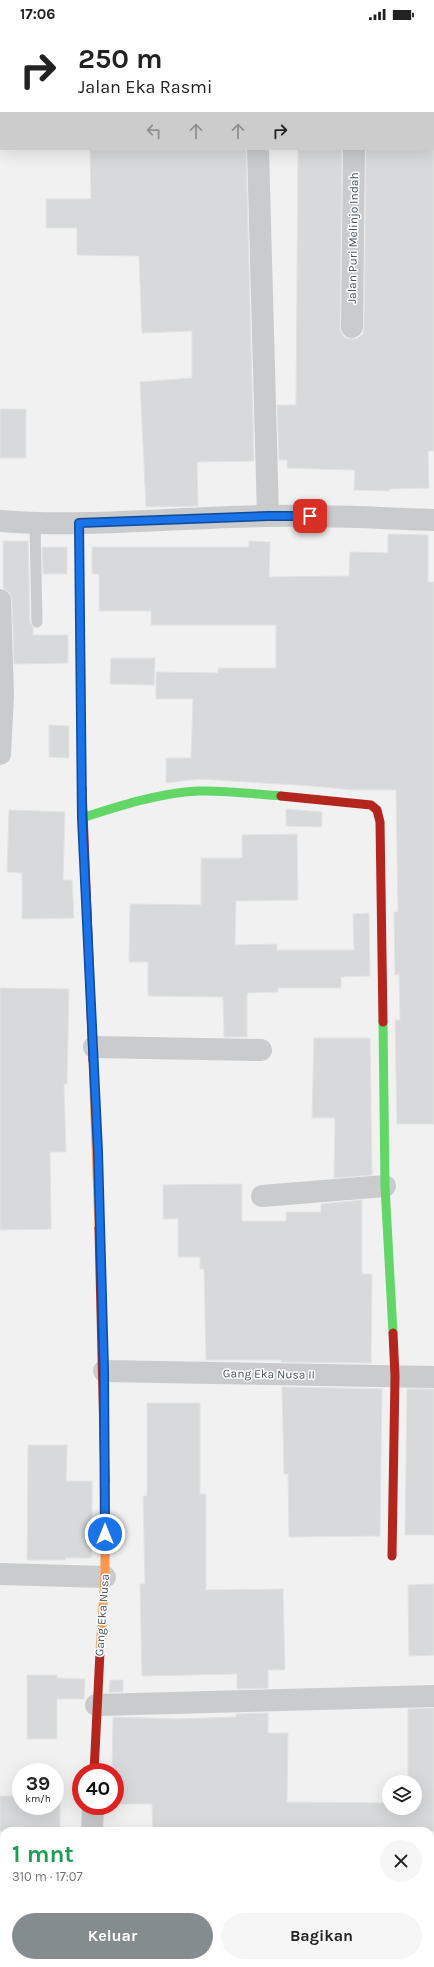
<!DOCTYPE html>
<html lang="id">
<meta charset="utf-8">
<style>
body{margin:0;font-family:Karla,sans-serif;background:#f6f6f6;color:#222;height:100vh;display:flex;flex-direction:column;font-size:15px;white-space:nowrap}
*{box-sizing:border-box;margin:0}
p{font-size:13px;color:#767676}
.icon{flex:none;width:22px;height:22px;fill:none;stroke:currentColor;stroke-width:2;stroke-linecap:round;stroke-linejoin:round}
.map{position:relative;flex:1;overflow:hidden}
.drawer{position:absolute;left:0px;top:1799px;width:434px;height:140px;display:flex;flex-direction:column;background:#fff;border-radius:12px 12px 0 0;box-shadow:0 4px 16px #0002}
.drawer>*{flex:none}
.banner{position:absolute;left:0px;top:0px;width:434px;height:122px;box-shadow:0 4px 16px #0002;background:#fff;color:#222;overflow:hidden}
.fabs{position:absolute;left:382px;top:1747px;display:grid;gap:8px}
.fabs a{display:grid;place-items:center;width:40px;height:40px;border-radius:50%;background:#fff;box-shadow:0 4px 16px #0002;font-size:20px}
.speed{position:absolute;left:12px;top:1735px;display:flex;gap:8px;font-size:20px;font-weight:700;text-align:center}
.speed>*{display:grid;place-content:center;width:52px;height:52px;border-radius:50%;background:#fff;box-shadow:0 4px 16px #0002;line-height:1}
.speed small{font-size:10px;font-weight:400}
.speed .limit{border:6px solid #d22;background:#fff;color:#111}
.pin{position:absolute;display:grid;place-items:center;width:34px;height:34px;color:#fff;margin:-17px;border-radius:8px;box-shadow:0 2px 6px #0006}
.me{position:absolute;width:44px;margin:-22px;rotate:0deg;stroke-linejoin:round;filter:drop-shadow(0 0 3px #0008)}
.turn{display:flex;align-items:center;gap:14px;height:84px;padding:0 12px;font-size:18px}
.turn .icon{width:52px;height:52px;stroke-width:2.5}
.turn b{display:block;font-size:28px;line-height:34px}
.lanes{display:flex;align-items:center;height:38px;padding:0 12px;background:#0003;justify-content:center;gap:20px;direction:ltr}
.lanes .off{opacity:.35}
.round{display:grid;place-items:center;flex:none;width:42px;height:42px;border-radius:21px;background:#f6f6f6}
.summary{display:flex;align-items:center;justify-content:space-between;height:68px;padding:0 12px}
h1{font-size:24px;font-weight:700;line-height:30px;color:#1e9e55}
.cta{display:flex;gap:8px;margin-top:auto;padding:8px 12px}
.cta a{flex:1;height:46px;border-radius:24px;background:#848c90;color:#fff;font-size:16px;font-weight:700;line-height:46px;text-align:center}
.cta a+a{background:#f6f6f6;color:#222}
.status{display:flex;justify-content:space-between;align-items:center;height:28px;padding:0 20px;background:#fff;direction:ltr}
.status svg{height:11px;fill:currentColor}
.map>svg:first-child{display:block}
</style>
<div class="status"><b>17:06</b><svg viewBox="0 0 49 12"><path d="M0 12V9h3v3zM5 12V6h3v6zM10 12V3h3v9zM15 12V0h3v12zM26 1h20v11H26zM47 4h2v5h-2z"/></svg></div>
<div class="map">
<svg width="434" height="1939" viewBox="0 0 434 1939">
<rect width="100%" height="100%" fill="#f1f1f1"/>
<!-- building -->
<g fill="#d8d9da" stroke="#e2e3e3">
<polygon points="90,121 246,121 254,433 197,434 198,478 146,479 140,354 192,350 192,303 142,305 139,228 77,227 77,200 46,200 46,171 91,171"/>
<polygon points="298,121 342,121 340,299 341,305 345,310 352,311 358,310 363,306 364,299 366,121 434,121 434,423 428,423 429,460 389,461 389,463 354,462 355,442 287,440 287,432 279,432 277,377 296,377"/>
<rect x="0" y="381" width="26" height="49"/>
<polygon points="388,506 428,507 428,554 434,554 434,1096 397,1096 395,992 400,992 399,946 395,947 394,884 398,884 396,762 353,762 312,758 199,751 166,755 166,730 191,730 193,671 156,671 156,644 218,645 218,640 276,640 276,597 151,597 151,583 99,583 99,546 92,546 92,519 249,519 249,513 270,514 269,549 349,548 350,524 388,525"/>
<polygon points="3,513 28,513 30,594 33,599 33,607 68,607 68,635 14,636 12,572 10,565 3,560"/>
<polygon points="42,519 67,519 67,546 43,546"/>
<polygon points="111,630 155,630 154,657 110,656"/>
<polygon points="49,697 69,698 69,730 49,729"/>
<polygon points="286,781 322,784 322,799 286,798"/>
<polygon points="9,782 65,784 63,852 72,852 74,890 22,891 22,845 7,844"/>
<polygon points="297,806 298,872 236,873 235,917 277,916 277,922 354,922 353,886 369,885 370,948 341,949 341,960 278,960 278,964 247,965 247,1009 224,1009 223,969 148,968 148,934 129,934 130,876 201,877 201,830 242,830 242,807"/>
<polygon points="0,960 69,961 67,1056 64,1056 66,1124 50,1124 51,1201 0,1202"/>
<polygon points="314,1010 370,1010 372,1147 334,1150 335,1090 312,1090"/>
<polygon points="242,1156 242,1193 286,1193 286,1184 321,1184 321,1176 362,1172 362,1246 372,1246 371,1335 281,1334 281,1332 206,1332 204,1241 200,1241 200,1229 178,1229 178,1191 163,1191 163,1157"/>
<polygon points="282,1359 382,1361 380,1508 289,1509 288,1446 284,1446"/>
<polygon points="407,1361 434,1361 434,1507 405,1507"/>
<polygon points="147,1375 200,1375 200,1466 206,1466 206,1562 283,1561 285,1642 268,1642 268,1660 237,1661 237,1646 142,1648 140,1556 145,1556 143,1468 147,1468"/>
<polygon points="28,1417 67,1417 66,1453 92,1453 92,1530 65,1530 65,1532 27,1532"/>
<polygon points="434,1556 434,1627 409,1628 408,1557"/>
<polygon points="27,1647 57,1647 57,1650 85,1651 84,1671 57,1671 57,1711 27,1711"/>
<polygon points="110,1652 123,1652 123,1664 109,1664"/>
<polygon points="434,1680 434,1803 153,1803 152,1776 115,1776 115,1744 112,1744 113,1689 179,1691 236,1689 236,1686 268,1685 268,1705 288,1705 287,1774 389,1775 389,1780 415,1780 415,1754 408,1754 408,1681"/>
<polygon points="0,1768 21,1768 21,1778 55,1778 55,1768 60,1768 60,1803 0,1803"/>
</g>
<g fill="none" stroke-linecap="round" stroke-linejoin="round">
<!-- lane -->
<polyline stroke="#c9cbcc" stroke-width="11" points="35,495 37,594"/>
<!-- street -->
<g stroke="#c9cbcc" stroke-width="22">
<polyline points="356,1 356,0"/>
<polyline points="258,121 268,488"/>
<polyline points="352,299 354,121"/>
<path d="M0,493C89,500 178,489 267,488C323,487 378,490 434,492"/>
<polyline points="0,572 3,668 0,726"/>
<polyline points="94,1019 261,1022"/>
<polyline points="262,1168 385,1158"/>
<polyline points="104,1343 434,1349"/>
<polyline points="0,1546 105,1549"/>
<polyline points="96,1677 434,1668"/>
<polyline points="92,1803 93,1778"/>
</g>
<!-- fast -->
<g stroke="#63d668" stroke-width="9">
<path d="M82,790C119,778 159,765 198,763C225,762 254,766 281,768"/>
<polyline points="383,994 385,1158 393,1305"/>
</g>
<!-- slow -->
<g stroke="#ff974d" stroke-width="9">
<polyline points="79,495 82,760"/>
<polyline points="93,1032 99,1200"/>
<polyline points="100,1624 105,1549 105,1453"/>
</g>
<!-- jam -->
<g stroke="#b3261e" stroke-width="9">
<polyline points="82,760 93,1032"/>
<polyline points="281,768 371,777 377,782 380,794 383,994"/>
<polyline points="99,1200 105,1453"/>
<polyline points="392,1528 395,1348 393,1305"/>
<polyline points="94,1744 100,1624"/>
</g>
</g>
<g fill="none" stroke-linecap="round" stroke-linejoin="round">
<defs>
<polyline id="route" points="105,1506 104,1343 98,1124 82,790 79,495 268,488 310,488"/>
</defs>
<!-- route casing -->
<use href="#route" stroke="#114b97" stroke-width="10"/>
<!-- route -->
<use href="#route" stroke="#1a73e8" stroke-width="7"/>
</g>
<g text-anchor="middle" stroke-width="3" stroke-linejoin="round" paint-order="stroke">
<!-- street labels -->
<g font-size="12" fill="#49555b" stroke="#fff">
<text transform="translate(353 210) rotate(-89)" y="4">Jalan Puri Melinjo Indah</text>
<text transform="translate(269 1346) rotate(1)" y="4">Gang Eka Nusa II</text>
<text transform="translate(102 1587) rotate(-86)" y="4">Gang Eka Nusa</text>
</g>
</g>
</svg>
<div class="fabs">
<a><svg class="icon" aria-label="layers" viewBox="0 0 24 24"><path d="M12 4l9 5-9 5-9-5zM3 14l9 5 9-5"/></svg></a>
</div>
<div class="speed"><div>39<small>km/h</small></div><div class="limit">40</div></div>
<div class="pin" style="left:310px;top:488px;background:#d93025"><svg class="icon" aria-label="arrive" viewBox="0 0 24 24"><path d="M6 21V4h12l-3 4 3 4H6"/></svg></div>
<svg class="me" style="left:105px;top:1506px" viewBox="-20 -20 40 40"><circle r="17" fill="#1a73e8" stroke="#fff" stroke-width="3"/><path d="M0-11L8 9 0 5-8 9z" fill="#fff"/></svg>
<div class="banner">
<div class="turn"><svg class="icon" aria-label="right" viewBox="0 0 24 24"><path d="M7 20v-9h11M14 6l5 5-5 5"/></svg><div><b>250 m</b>Jalan Eka Rasmi</div></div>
<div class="lanes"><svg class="icon off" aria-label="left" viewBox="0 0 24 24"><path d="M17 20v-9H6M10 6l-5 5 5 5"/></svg><svg class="icon off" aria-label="ahead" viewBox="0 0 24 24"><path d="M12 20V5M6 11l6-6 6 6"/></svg><svg class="icon off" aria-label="ahead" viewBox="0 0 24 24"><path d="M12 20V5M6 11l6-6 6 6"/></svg><svg class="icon" aria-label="right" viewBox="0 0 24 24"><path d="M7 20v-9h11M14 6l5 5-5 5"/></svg></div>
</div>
<section class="drawer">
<div class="summary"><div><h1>1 mnt</h1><p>310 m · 17:07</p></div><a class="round"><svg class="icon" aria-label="close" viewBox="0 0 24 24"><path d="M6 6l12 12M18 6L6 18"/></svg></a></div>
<div class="cta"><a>Keluar</a><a>Bagikan</a></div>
</section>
</div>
